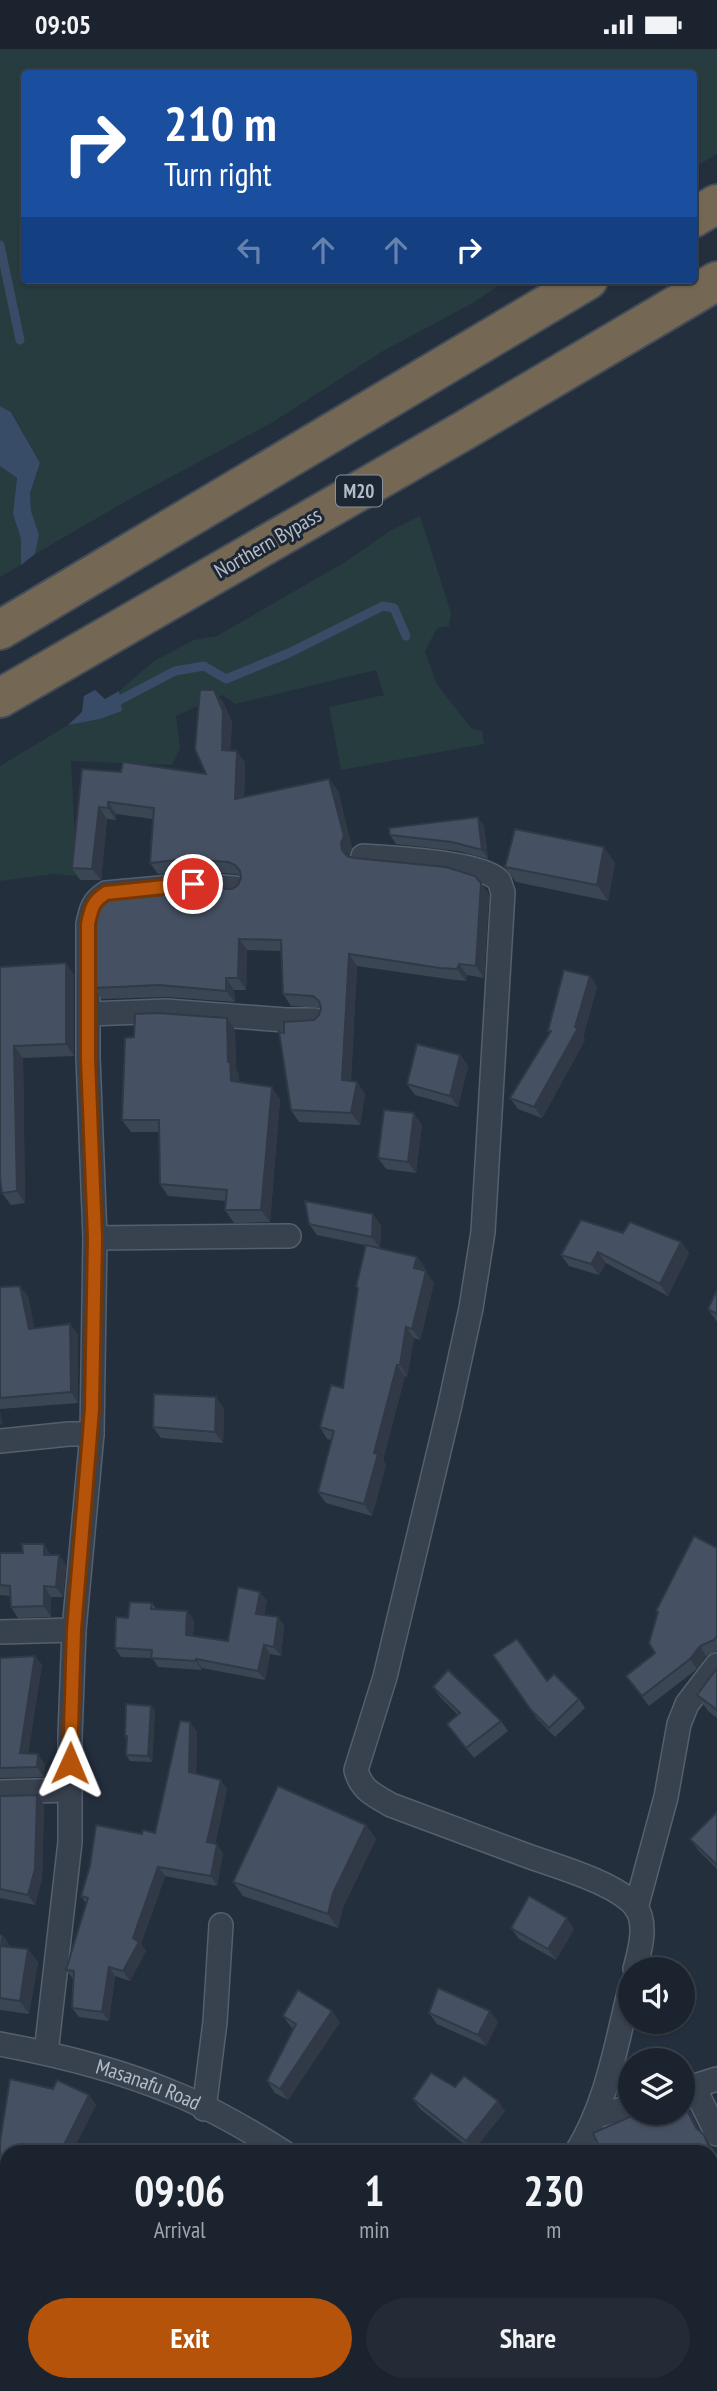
<!DOCTYPE html>
<style>
body{margin:0;font-family:"PT Sans Narrow",sans-serif;background:#242b36;color:#f1f3f6;height:100vh;display:flex;flex-direction:column;font-size:26px;white-space:nowrap}
*{box-sizing:border-box;margin:0}
p{font-size:23px;color:#a0a4aa}
.icon{flex:none;width:38px;height:38px;fill:none;stroke:currentColor;stroke-width:2;stroke-linecap:round;stroke-linejoin:round}
.map{position:relative;flex:1;overflow:hidden}
.panel{position:absolute;left:0px;top:2096px;width:718px;height:247px;display:flex;flex-direction:column;background:#1b232e;border-radius:21px 21px 0 0;box-shadow:0 2px 5px #0004,0 0 0 2px #39404a}
.panel>*{flex:none}
.banner{position:absolute;left:21px;top:21px;width:676px;height:214px;border-radius:7px;box-shadow:0 2px 5px #0004,0 0 0 2px #39404a;background:#1a4fa0;color:#fff;overflow:hidden}
.buttons{position:absolute;left:618px;top:1908px;display:grid;gap:14px}
.buttons a{display:grid;place-items:center;width:77px;height:77px;border-radius:50%;background:#1b232e;box-shadow:0 2px 5px #0004,0 0 0 2px #39404a;font-size:35px}
.pin{position:absolute;display:grid;place-items:center;width:60px;height:60px;color:#fff;margin:-30px;border:4px solid #fff;border-radius:50%;box-shadow:0 2px 7px #0007}
.me{position:absolute;width:77px;margin:-38px;rotate:1deg;stroke-linejoin:round;filter:drop-shadow(0 0 5px #0008)}
.turn{display:flex;align-items:center;gap:24px;height:147px;padding:0 28px;font-size:32px}
.turn .icon{width:91px;height:91px;stroke-width:2.5}
.turn b{display:block;font-size:49px;line-height:60px}
.lanes{display:flex;align-items:center;height:66px;padding:0 28px;background:#0003;justify-content:center;gap:35px;direction:ltr}
.lanes .off{opacity:.35}
.eta{display:flex;justify-content:space-evenly;align-items:center;height:119px;text-align:center}
.eta b{font-size:42px;font-weight:800;line-height:49px}
.cta{display:flex;gap:14px;margin-top:auto;padding:14px 28px}
.cta a{flex:1;height:80px;border-radius:42px;background:#b45309;color:#fff;font-size:28px;font-weight:800;line-height:80px;text-align:center}
.cta a+a{background:#242b36;color:#f1f3f6}
.status{display:flex;justify-content:space-between;align-items:center;height:49px;padding:0 35px;background:#1b232e;direction:ltr}
.status svg{height:19px;fill:currentColor}
.map>svg:first-child{display:block}
</style>
<div class="status"><b>09:05</b><svg viewBox="0 0 49 12"><path d="M0 12V9h3v3zM5 12V6h3v6zM10 12V3h3v9zM15 12V0h3v12zM26 1h20v11H26zM47 4h2v5h-2z"/></svg></div>
<div class="map">
<svg width="717" height="2342" viewBox="0 0 717 2342">
<rect width="100%" height="100%" fill="#242f3e"/>
<!-- green -->
<g fill="#263c3f">
<polygon points="0,0 717,0 717,105 693,119 693,24 24,24 24,231 507,231 471,255 383,302 273,373 137,446 35,505 39,484 31,462 30,444 40,414 12,363 0,357"/>
<polygon points="0,417 17,429 13,465 21,490 21,516 0,528"/>
<polygon points="420,467 451,564 449,577 437,579 425,602 436,634 471,679 482,682 484,695 341,721 329,658 384,646 376,621 235,655 222,646 176,667 180,699 172,716 71,712 77,827 53,825 0,832 0,717 68,676 100,670 121,662 119,642 154,612 194,591 217,587 345,513 390,482"/>
</g>
<!-- water -->
<g fill="#394c67">
<polygon points="0,357 11,363 40,414 30,444 31,462 39,485 35,505 21,516 21,490 13,465 17,429 0,417"/>
<polygon points="95,641 105,650 119,642 122,662 100,670 68,676 82,663 84,647"/>
</g>
<g fill="none" stroke-linecap="round" stroke-linejoin="round">
<!-- stream -->
<g stroke="#394c67" stroke-width="9">
<polyline points="0,196 20,291"/>
<polyline points="112,655 175,622 204,617 226,630 289,604 383,557 394,559 406,587"/>
</g>
<defs>
<g id="minor">
<path d="M363,807C389,809 484,813 499,832C501,835 501,839 503,843L483,1183L471,1259L449,1360L385,1628L356,1721C361,1741 374,1746 391,1756C436,1773 482,1790 528,1807C556,1817 616,1834 635,1857C648,1874 640,1901 635,1920"/>
<polyline points="89,965 166,962 286,971 315,971"/>
<polyline points="95,1189 289,1187"/>
<polyline points="0,1392 69,1385 92,1385"/>
<polyline points="0,1583 74,1581"/>
<polyline points="0,1743 70,1741"/>
<polyline points="636,1859 666,1748 679,1675 687,1655 717,1616"/>
<path id="s1" d="M0,1995C59,2006 116,2020 171,2043C207,2057 252,2083 285,2104"/>
<path d="M46,2004L70,1793V1687L74,1581L92,1385L95,1189L88,1008V875C91,860 93,852 106,844L193,836L235,839"/>
<polyline points="694,2038 717,2085"/>
<polyline points="682,2041 717,2030"/>
<polyline points="204,2060 215,1973 221,1876"/>
<polyline points="596,2067 630,2058"/>
<path d="M576,2104C607,2054 616,1996 630,1940"/>
<polyline points="544,2336 547,2342"/>
<polyline points="510,2342 517,2336"/>
</g>
<g id="motorway">
<polyline points="693,169 717,155"/>
<polyline points="0,581 588,231"/>
<polyline points="0,649 465,381 717,232"/>
</g>
</defs>
<!-- minor casing -->
<use href="#minor" stroke="#565f6c" stroke-width="26"/>
<!-- motorway casing -->
<use href="#motorway" stroke="#434c59" stroke-width="42"/>
<!-- minor -->
<use href="#minor" stroke="#38414e" stroke-width="23"/>
<!-- motorway -->
<use href="#motorway" stroke="#746855" stroke-width="38"/>
</g>
<!-- wall -->
<g fill="#3b4654">
<polygon points="223,653 232,673 230,701 245,713 244,748 329,730 338,742 352,799 349,805 350,808 489,845 484,929 467,926 466,932 448,930 357,917 351,1032 357,1033 365,1045 360,1076 299,1073 291,1061 284,984 314,971 319,966 321,959 291,957 283,945 282,902 247,901 246,941 234,941 235,953 167,948 102,950 94,939 96,910 232,840 238,836 241,829 240,827 236,825 194,822 158,825 150,814 153,770 116,765 116,771 107,770 101,831 80,831 72,819 82,720 121,723 206,725"/>
<polygon points="484,777 488,810 458,802 396,795 390,786"/>
<polygon points="615,814 608,852 516,833 505,818"/>
<polygon points="0,918 74,926 74,1007 23,1009 25,1154 11,1156 2,1144"/>
<polygon points="590,927 597,938 583,988 585,991 542,1069 518,1060 510,1049 550,984 548,982"/>
<polygon points="227,969 235,981 236,1021 239,1025 239,1033 280,1050 270,1173 234,1174 225,1161 226,1152 168,1147 160,1135 159,1083 131,1083 122,1071"/>
<polygon points="460,1006 468,1017 458,1058 415,1046 407,1035"/>
<polygon points="422,1076 416,1124 386,1120 378,1109"/>
<polygon points="309,1175 381,1176 380,1199 417,1208 425,1219 424,1222 434,1234 420,1291 414,1289 407,1328 405,1327 383,1411 386,1416 372,1467 326,1454 318,1443 332,1391 327,1390 320,1378 343,1339 358,1241 356,1238 365,1196 317,1186"/>
<polygon points="623,1184 681,1193 689,1204 668,1247 606,1214 599,1226 569,1217 561,1206"/>
<polygon points="0,1238 28,1247 34,1279 78,1285 78,1354 0,1360"/>
<polygon points="717,1241 717,1273 708,1260"/>
<polygon points="216,1348 224,1360 223,1394 161,1389 153,1378"/>
<polygon points="717,1499 717,1602 706,1607 697,1620 649,1657 626,1627 655,1604 658,1564 656,1562"/>
<polygon points="0,1504 59,1506 66,1516 63,1548 51,1548 51,1568 18,1569 11,1558 10,1547 0,1546"/>
<polygon points="260,1543 267,1552 264,1566 278,1568 284,1577 281,1607 270,1605 265,1631 202,1619 202,1621 158,1618 152,1609 121,1608 115,1599 128,1569 152,1554 157,1561 187,1562 194,1572 193,1587 228,1592"/>
<polygon points="493,1606 547,1632 579,1650 585,1659 555,1688 537,1670"/>
<polygon points="35,1607 42,1616 28,1704 45,1715 44,1728 0,1729 0,1609"/>
<polygon points="717,1619 717,1669 708,1662 697,1646"/>
<polygon points="433,1638 501,1672 508,1682 474,1709 447,1675 458,1666 440,1648"/>
<polygon points="151,1657 155,1662 152,1713 130,1712 126,1706 127,1690 125,1687"/>
<polygon points="190,1673 197,1683 196,1725 227,1740 215,1795 223,1804 217,1837 165,1827 141,1895 146,1902 130,1932 115,1927 109,1972 79,1968 72,1959 73,1930 66,1921 86,1854 81,1847 155,1784"/>
<polygon points="37,1746 44,1756 42,1830 35,1856 0,1849 0,1747"/>
<polygon points="717,1763 717,1820 698,1801 690,1790"/>
<polygon points="366,1776 376,1790 343,1858 338,1879 243,1847 233,1833"/>
<polygon points="511,1879 574,1880 556,1911 519,1890"/>
<polygon points="0,1885 11,1898 38,1913 29,1965 0,1961"/>
<polygon points="429,1964 498,1973 486,1997 437,1975"/>
<polygon points="283,1967 340,1973 288,2051 275,2044 267,2032 294,1980 291,1978"/>
<polygon points="455,2038 505,2062 473,2102 420,2060 413,2050"/>
<polygon points="53,2040 89,2046 96,2056 7,2104 7,2158 0,2157 0,2092"/>
<polygon points="688,2058 700,2083 712,2098 717,2109 717,2342 710,2336 710,2104 601,2104"/>
<polygon points="7,2167 7,2328 0,2325 0,2185"/>
<polygon points="31,2336 136,2336 132,2342 40,2342 41,2340"/>
<polygon points="202,2336 489,2336 482,2342 196,2342"/>
</g>
<!-- shaded-wall -->
<g fill="#303945">
<polygon points="214,641 223,653 232,673 230,713 222,701"/>
<polygon points="237,702 245,713 243,762 235,750"/>
<polygon points="329,730 338,742 352,799 349,805 350,813 342,801"/>
<polygon points="108,753 116,765 116,771 108,759"/>
<polygon points="99,758 107,770 101,831 92,820"/>
<polygon points="478,768 484,777 488,810 482,801"/>
<polygon points="604,798 615,814 608,852 597,836"/>
<polygon points="481,834 489,845 484,929 476,917"/>
<polygon points="239,890 247,901 246,941 238,929"/>
<polygon points="349,905 357,917 350,1043 342,1031"/>
<polygon points="66,914 74,926 74,1007 66,995"/>
<polygon points="459,915 467,926 466,932 457,920"/>
<polygon points="590,927 597,938 583,988 585,991 542,1069 534,1058 575,978"/>
<polygon points="226,929 234,941 235,953 226,942"/>
<polygon points="227,969 235,981 236,1021 239,1025 240,1044 231,1032 228,1013"/>
<polygon points="14,997 23,1009 25,1154 17,1142"/>
<polygon points="460,1006 468,1017 458,1058 450,1047"/>
<polygon points="357,1033 365,1045 360,1076 351,1064"/>
<polygon points="272,1038 280,1050 270,1173 261,1161"/>
<polygon points="414,1064 422,1076 416,1124 408,1113"/>
<polygon points="373,1165 381,1176 380,1199 372,1188"/>
<polygon points="681,1193 689,1204 668,1247 660,1235"/>
<polygon points="598,1203 606,1214 599,1226 591,1215"/>
<polygon points="417,1208 425,1219 422,1231 414,1219"/>
<polygon points="426,1222 434,1234 420,1291 412,1280"/>
<polygon points="20,1237 28,1247 37,1290 29,1280"/>
<polygon points="70,1275 78,1285 78,1354 71,1343"/>
<polygon points="406,1278 414,1289 407,1328 400,1316"/>
<polygon points="397,1316 405,1327 383,1411 386,1416 372,1467 364,1455 374,1404"/>
<polygon points="216,1348 224,1360 223,1394 215,1383"/>
<polygon points="0,1361 3,1378 0,1374"/>
<polygon points="44,1495 51,1506 44,1506"/>
<polygon points="59,1506 66,1516 63,1548 56,1538"/>
<polygon points="44,1537 51,1548 51,1568 44,1557"/>
<polygon points="260,1543 267,1552 263,1574 256,1565"/>
<polygon points="187,1562 194,1572 192,1595 186,1586"/>
<polygon points="278,1568 284,1577 281,1607 274,1598"/>
<polygon points="264,1596 270,1605 265,1631 258,1622"/>
<polygon points="700,1597 706,1607 697,1620 690,1610"/>
<polygon points="35,1607 42,1616 27,1713 20,1704"/>
<polygon points="196,1610 202,1619 202,1621 196,1612"/>
<polygon points="151,1657 155,1662 152,1713 148,1707"/>
<polygon points="190,1673 197,1683 196,1733 189,1723"/>
<polygon points="38,1705 45,1715 44,1728 37,1718"/>
<polygon points="221,1731 227,1740 213,1802 207,1793"/>
<polygon points="37,1746 44,1756 42,1830 35,1856 28,1846"/>
<polygon points="366,1776 376,1790 343,1858 338,1879 328,1865 333,1844"/>
<polygon points="217,1795 223,1804 217,1837 211,1827"/>
<polygon points="158,1818 165,1827 141,1895 146,1902 130,1932 123,1922 133,1889"/>
<polygon points="567,1869 574,1880 556,1911 548,1900"/>
<polygon points="2,1885 12,1899 0,1898"/>
<polygon points="28,1900 38,1913 29,1965 20,1952"/>
<polygon points="109,1918 115,1927 109,1972 102,1963"/>
<polygon points="332,1962 340,1973 288,2051 280,2040"/>
<polygon points="490,1962 498,1973 486,1997 478,1986"/>
<polygon points="89,2046 96,2056 72,2104 60,2104"/>
<polygon points="682,2050 688,2058 704,2091 696,2079"/>
<polygon points="498,2052 505,2062 473,2102 466,2092"/>
<polygon points="704,2086 712,2098 717,2109 717,2116"/>
<polygon points="710,2126 717,2136 717,2142 710,2128"/>
<polygon points="97,2336 100,2336 104,2342 95,2342"/>
<polygon points="122,2336 136,2336 132,2342 119,2342"/>
</g>
<!-- building -->
<g fill="#455162" stroke="#303945" stroke-width="2">
<polygon points="200,641 214,641 223,662 222,701 237,702 235,750 329,730 344,787 341,794 342,801 347,807 354,809 446,818 475,827 481,834 476,917 459,915 457,920 440,919 349,905 342,1031 357,1033 351,1064 291,1061 279,983 284,984 284,973 314,971 319,966 321,959 319,952 313,947 283,945 281,891 239,890 238,929 226,929 226,942 159,936 94,939 94,910 96,910 95,860 98,852 103,846 185,838 232,840 238,836 241,829 240,822 235,816 228,813 186,810 150,814 154,759 108,753 108,759 99,758 92,820 72,819 82,720 121,723 123,713 206,725 195,700"/>
<polygon points="478,768 482,801 452,793 390,786 389,779"/>
<polygon points="515,780 604,798 597,836 505,818"/>
<polygon points="66,914 66,995 14,997 17,1142 2,1144 0,1129 0,918"/>
<polygon points="564,921 590,927 575,978 578,979 534,1058 510,1049 551,982 548,982"/>
<polygon points="157,964 227,969 228,1013 230,1013 231,1032 272,1038 261,1161 225,1161 227,1141 160,1135 159,1071 122,1071 125,989 134,988 135,965"/>
<polygon points="417,995 460,1006 450,1047 407,1035"/>
<polygon points="384,1061 414,1064 408,1113 378,1109"/>
<polygon points="305,1152 373,1165 372,1188 309,1175"/>
<polygon points="581,1171 623,1184 630,1173 681,1193 660,1235 598,1203 591,1215 561,1206"/>
<polygon points="366,1196 417,1208 414,1219 426,1222 412,1280 406,1278 400,1316 397,1316 374,1404 378,1405 364,1455 318,1443 334,1382 320,1378 331,1336 343,1339 358,1239 356,1238"/>
<polygon points="20,1237 29,1280 70,1275 71,1343 0,1349 0,1238"/>
<polygon points="717,1241 717,1265 708,1260"/>
<polygon points="154,1345 216,1348 215,1383 153,1378"/>
<polygon points="694,1487 717,1499 717,1587 714,1591 700,1597 690,1610 642,1647 626,1627 655,1604 649,1594 658,1563 656,1562"/>
<polygon points="22,1495 44,1495 44,1506 59,1506 56,1538 44,1537 44,1557 11,1558 10,1537 0,1536 0,1504 23,1504"/>
<polygon points="238,1538 260,1543 256,1565 278,1568 274,1598 264,1596 258,1622 196,1610 196,1612 151,1609 152,1601 115,1599 116,1568 128,1569 130,1553 152,1554 151,1560 187,1562 186,1586 228,1592"/>
<polygon points="517,1590 547,1632 554,1625 579,1650 549,1679 531,1661 493,1606"/>
<polygon points="35,1607 20,1704 38,1705 37,1718 0,1719 0,1609"/>
<polygon points="717,1619 717,1661 697,1646"/>
<polygon points="448,1621 501,1672 466,1699 447,1675 460,1664 433,1638"/>
<polygon points="126,1655 151,1657 148,1707 126,1706 127,1687 125,1687"/>
<polygon points="180,1672 190,1673 189,1723 221,1731 207,1793 217,1795 211,1827 158,1818 133,1889 139,1893 123,1922 109,1918 102,1963 72,1959 74,1922 66,1921 88,1849 81,1847 90,1817 96,1776 142,1785 143,1781 155,1784"/>
<polygon points="278,1737 366,1776 333,1844 328,1865 233,1833"/>
<polygon points="37,1746 35,1820 28,1846 0,1840 0,1747"/>
<polygon points="717,1763 717,1816 690,1790"/>
<polygon points="529,1847 567,1869 548,1900 511,1879"/>
<polygon points="0,1897 28,1900 20,1952 0,1949"/>
<polygon points="438,1939 490,1962 478,1986 429,1964"/>
<polygon points="298,1941 332,1962 280,2040 267,2032 296,1975 283,1967"/>
<polygon points="431,2024 455,2038 464,2027 498,2052 466,2092 413,2050"/>
<polygon points="10,2030 53,2040 57,2031 89,2046 60,2104 7,2104 7,2148 0,2148 0,2092"/>
<polygon points="682,2051 696,2079 704,2086 717,2117 710,2121 710,2104 601,2103 593,2084 641,2063 682,2063"/>
<polygon points="710,2128 717,2142 717,2151 715,2152 717,2156 717,2342 581,2342 579,2336 710,2336"/>
<polygon points="7,2167 7,2320 0,2317 0,2185"/>
<polygon points="43,2336 97,2336 95,2342 40,2342"/>
<polygon points="104,2336 122,2336 119,2342"/>
<polygon points="202,2336 470,2336 464,2342 196,2342"/>
</g>
<g fill="none" stroke-linecap="round" stroke-linejoin="round">
<defs>
<path id="route" d="M70,1714L74,1581L92,1360L95,1189L88,1009V875C91,860 93,852 106,844L193,835"/>
</defs>
<!-- route casing -->
<use href="#route" stroke="#753606" stroke-width="18"/>
<!-- route -->
<use href="#route" stroke="#b45309" stroke-width="12"/>
</g>
<g text-anchor="middle" stroke-width="6" stroke-linejoin="round" paint-order="stroke">
<!-- shield labels -->
<rect fill="#1d2633" stroke="#878f9c" stroke-width="2" x="336" y="426.5" width="46" height="31" rx="5"/>
<g font-size="19" font-weight="bold" fill="#b4bcc9">
<text x="359" y="449">M20</text>
</g>
<!-- street labels -->
<g font-size="21" fill="#b4bcc9" stroke="#1d2633">
<text transform="translate(268 494) rotate(-30)" y="7">Northern Bypass</text>
<text dy="7" stroke="none"><textPath href="#s1" startOffset="154">Masanafu Road</textPath></text>
</g>
</g>
</svg>
<div class="buttons">
<a><svg class="icon" aria-label="sound" viewBox="0 0 24 24"><path d="M4 9h4l5-4v14l-5-4H4zM17 9q2 3 0 6"/></svg></a>
<a><svg class="icon" aria-label="layers" viewBox="0 0 24 24"><path d="M12 4l9 5-9 5-9-5zM3 14l9 5 9-5"/></svg></a>
</div>
<div class="pin" style="left:193px;top:835px;background:#d93025"><svg class="icon" aria-label="arrive" viewBox="0 0 24 24"><path d="M6 21V4h12l-3 4 3 4H6"/></svg></div>
<svg class="me" style="left:70px;top:1714px" viewBox="-20 -20 40 40"><path d="M0-17L14 15 0 8-14 15z" fill="#b45309" stroke="#fff" stroke-width="4"/></svg>
<div class="banner">
<div class="turn"><svg class="icon" aria-label="right" viewBox="0 0 24 24"><path d="M7 20v-9h11M14 6l5 5-5 5"/></svg><div><b>210 m</b>Turn right</div></div>
<div class="lanes"><svg class="icon off" aria-label="left" viewBox="0 0 24 24"><path d="M17 20v-9H6M10 6l-5 5 5 5"/></svg><svg class="icon off" aria-label="ahead" viewBox="0 0 24 24"><path d="M12 20V5M6 11l6-6 6 6"/></svg><svg class="icon off" aria-label="ahead" viewBox="0 0 24 24"><path d="M12 20V5M6 11l6-6 6 6"/></svg><svg class="icon" aria-label="right" viewBox="0 0 24 24"><path d="M7 20v-9h11M14 6l5 5-5 5"/></svg></div>
</div>
<section class="panel">
<div class="eta">
<div><b>09:06</b><p>Arrival</p></div>
<div><b>1</b><p>min</p></div>
<div><b>230</b><p>m</p></div>
</div>
<div class="cta"><a>Exit</a><a>Share</a></div>
</section>
</div>
